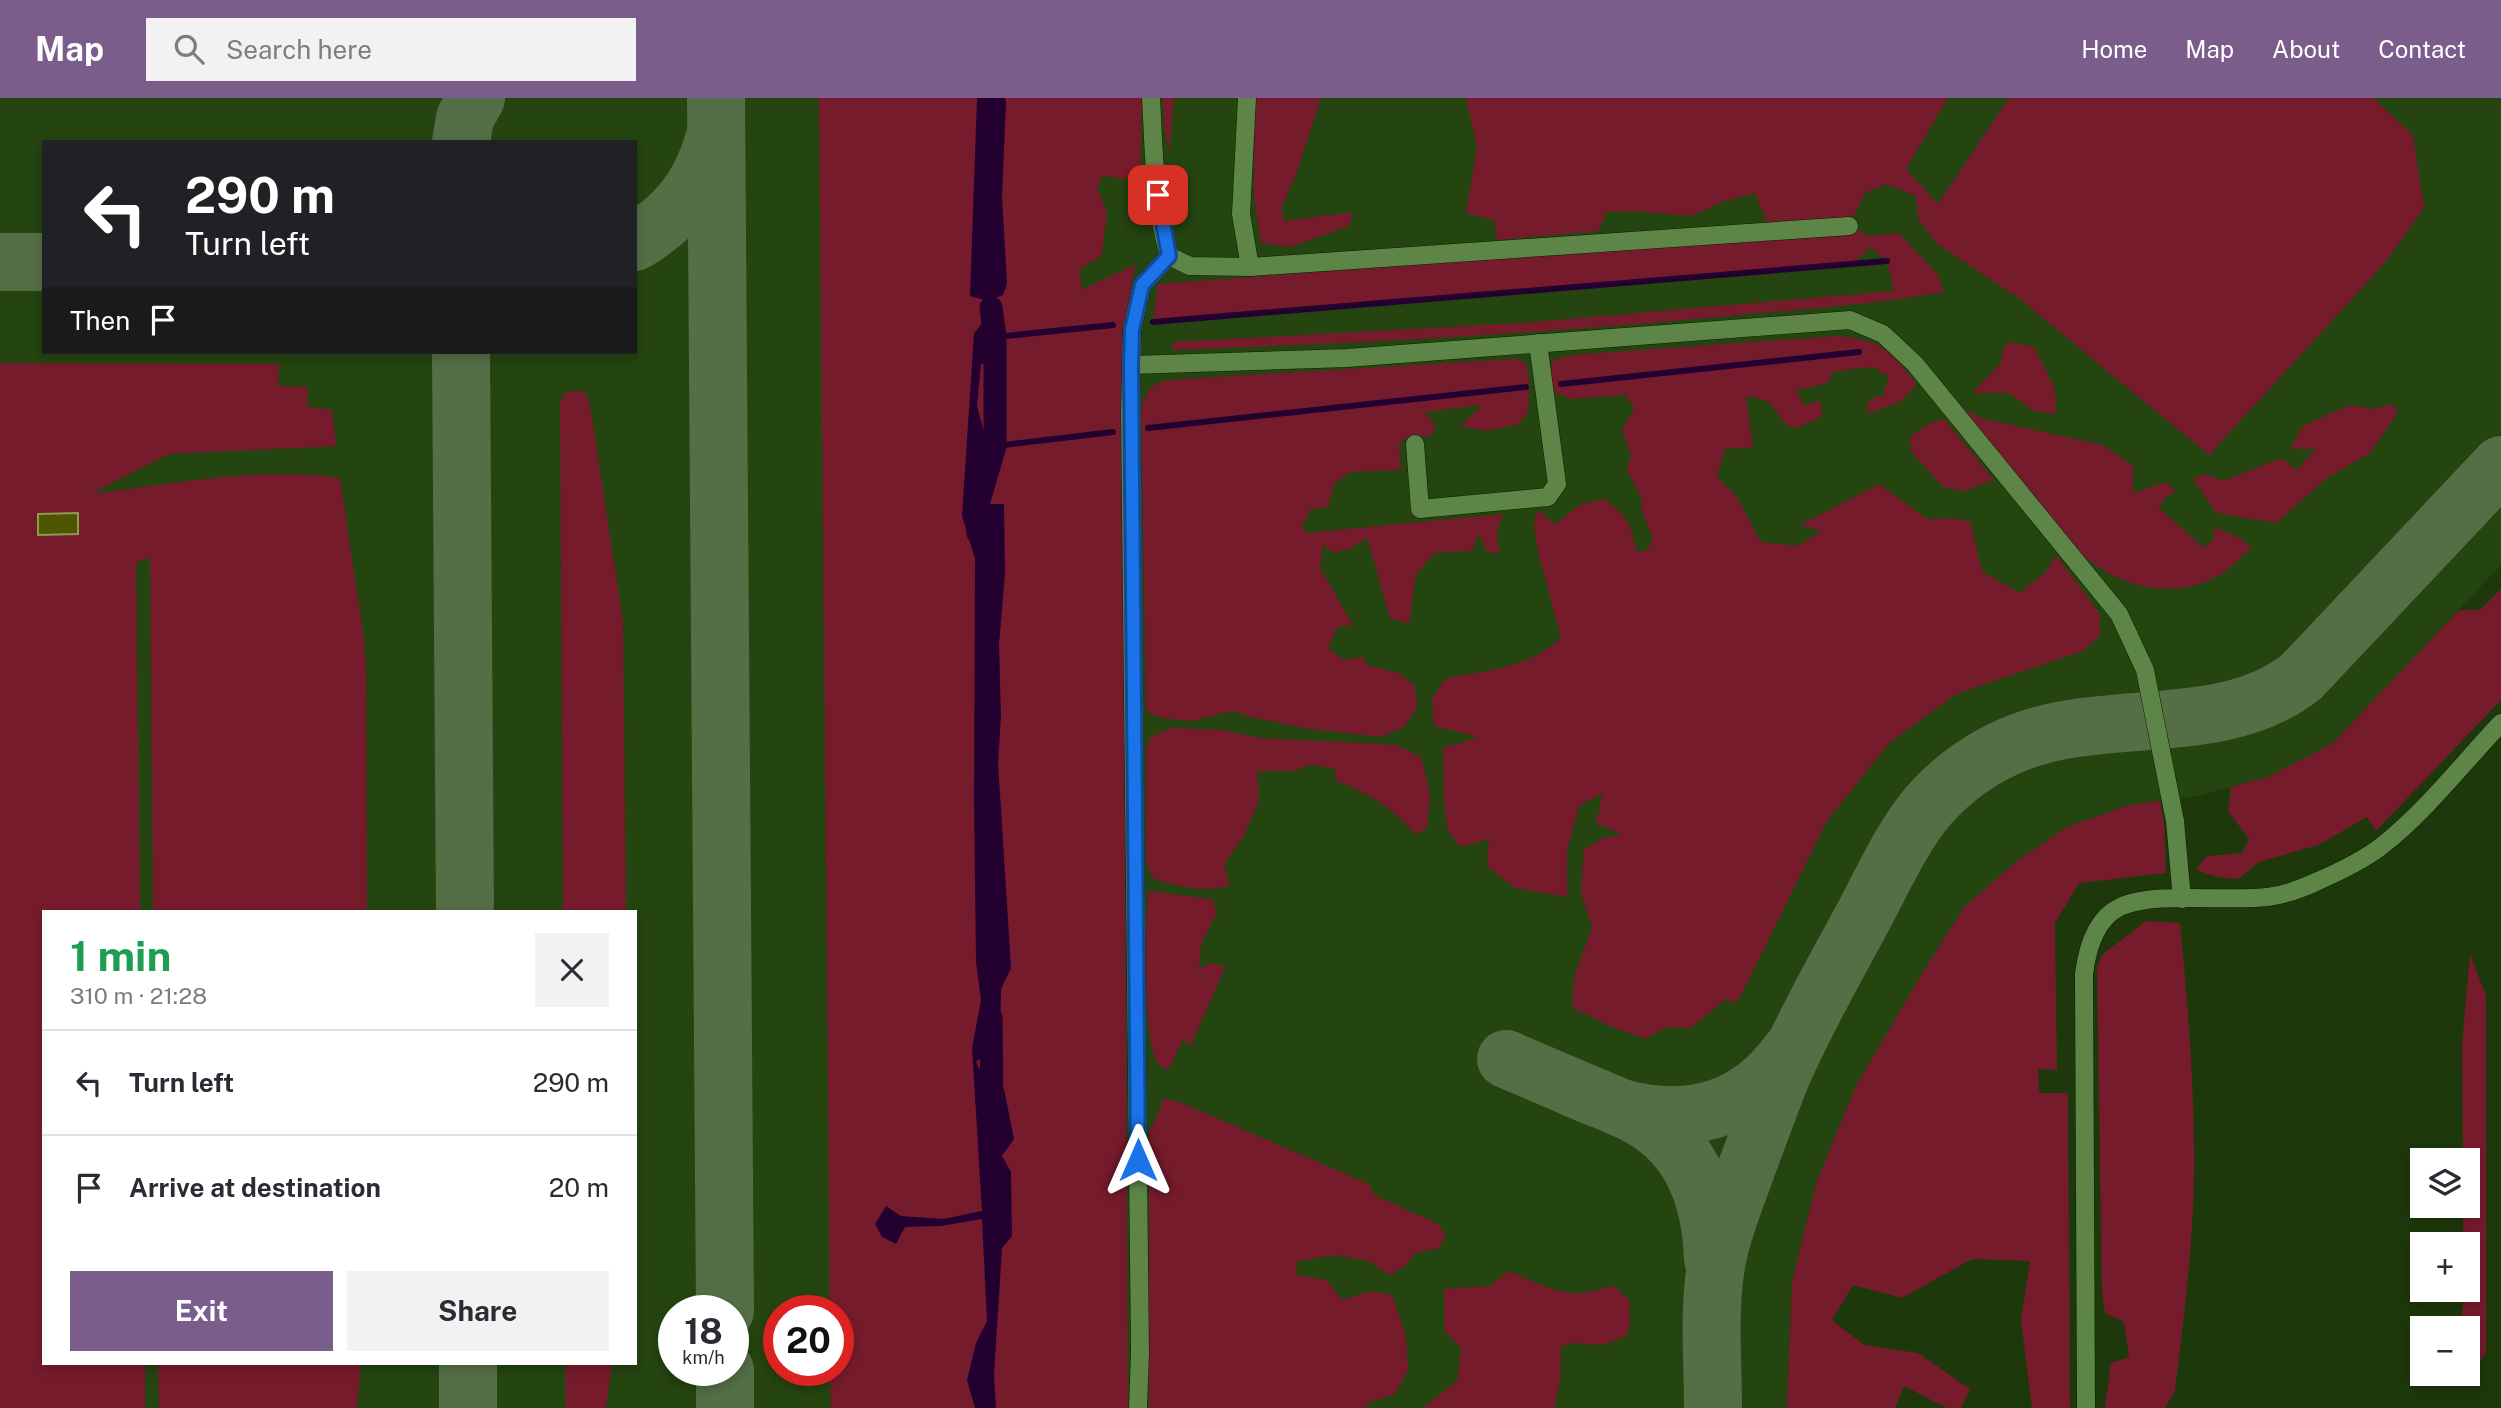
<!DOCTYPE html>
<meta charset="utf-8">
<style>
body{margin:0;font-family:"Public Sans",sans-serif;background:#f2f2f3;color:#2b2b33;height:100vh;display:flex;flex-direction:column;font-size:26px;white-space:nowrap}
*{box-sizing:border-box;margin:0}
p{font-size:23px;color:#7c7c81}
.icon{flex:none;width:38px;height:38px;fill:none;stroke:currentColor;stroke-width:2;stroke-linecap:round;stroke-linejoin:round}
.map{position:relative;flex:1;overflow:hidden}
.sheet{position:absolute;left:42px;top:812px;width:595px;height:455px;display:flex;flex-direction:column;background:#fff;border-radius:0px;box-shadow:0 4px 10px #0003}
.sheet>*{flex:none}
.guide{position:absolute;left:42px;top:42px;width:595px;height:214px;border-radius:0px;box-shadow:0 4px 10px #0003;background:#202124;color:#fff;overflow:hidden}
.buttons{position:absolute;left:2410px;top:1050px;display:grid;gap:14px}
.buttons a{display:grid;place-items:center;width:70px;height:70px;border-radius:0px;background:#fff;box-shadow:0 4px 10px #0003;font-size:35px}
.speed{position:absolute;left:658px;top:1197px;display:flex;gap:14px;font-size:35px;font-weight:700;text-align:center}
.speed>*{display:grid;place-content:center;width:91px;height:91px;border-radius:50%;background:#fff;box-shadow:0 4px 10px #0003;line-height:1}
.speed small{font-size:18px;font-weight:400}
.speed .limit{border:10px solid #d22;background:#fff;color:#111}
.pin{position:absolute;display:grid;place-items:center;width:60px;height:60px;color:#fff;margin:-30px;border-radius:14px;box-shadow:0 4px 10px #0006}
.me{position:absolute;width:77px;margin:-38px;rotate:0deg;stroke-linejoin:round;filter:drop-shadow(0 0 5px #0008)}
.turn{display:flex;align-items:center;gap:24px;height:147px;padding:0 28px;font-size:32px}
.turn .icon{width:91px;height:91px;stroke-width:2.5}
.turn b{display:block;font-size:49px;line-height:60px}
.then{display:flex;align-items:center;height:66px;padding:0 28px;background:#0003;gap:14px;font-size:26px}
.round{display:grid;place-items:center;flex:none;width:74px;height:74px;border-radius:0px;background:#f2f2f3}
.head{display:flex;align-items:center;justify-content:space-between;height:119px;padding:0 28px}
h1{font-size:42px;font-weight:700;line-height:52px;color:#1e9e55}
.primary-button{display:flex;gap:14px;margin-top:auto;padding:14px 28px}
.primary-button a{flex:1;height:80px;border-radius:0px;background:#7a5d8b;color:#fff;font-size:28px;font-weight:700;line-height:80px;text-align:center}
.primary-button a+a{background:#f2f2f3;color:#2b2b33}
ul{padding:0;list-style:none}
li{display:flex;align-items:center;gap:21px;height:105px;padding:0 28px;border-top:2px solid #e1e1e2}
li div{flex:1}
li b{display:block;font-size:26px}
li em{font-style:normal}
header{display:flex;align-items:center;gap:42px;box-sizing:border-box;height:98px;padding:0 35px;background:#7a5d8b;color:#fff}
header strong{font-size:33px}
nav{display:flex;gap:38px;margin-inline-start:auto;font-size:24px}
.search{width:490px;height:63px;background:#f2f2f3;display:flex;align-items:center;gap:18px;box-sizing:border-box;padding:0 24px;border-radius:0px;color:#7c7c81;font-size:26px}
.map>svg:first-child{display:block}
</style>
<header>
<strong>Map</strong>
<div class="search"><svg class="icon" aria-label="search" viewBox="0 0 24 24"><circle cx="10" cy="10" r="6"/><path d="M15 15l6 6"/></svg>Search here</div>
<nav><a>Home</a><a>Map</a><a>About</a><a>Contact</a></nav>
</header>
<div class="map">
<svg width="2501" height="1310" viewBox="0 0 2501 1310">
<rect width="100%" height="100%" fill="#1d380b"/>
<!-- built -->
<path fill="#244410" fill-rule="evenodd" d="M0,0H2501V467L2332,646L2268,679L2199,698L2129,707L1792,1184L1787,1310H0ZM44,44H635V254H44ZM44,814H635V1265H44ZM674,1213H733V1272H674ZM779,1213H838V1272H779Z"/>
<!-- green -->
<g fill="#761b2c">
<polygon points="819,0 1142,0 1140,78 1120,81 1103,77 1097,90 1107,114 1102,157 1079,172 1082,192 1136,166 1130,193 1122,257 1128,1310 831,1310 830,1272 838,1272 838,1213 830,1213"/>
<polygon points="1163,0 1174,0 1169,54 1164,29"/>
<polygon points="1254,0 1321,0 1297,74 1281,110 1285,123 1353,114 1349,128 1290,149 1261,145 1254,101"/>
<path d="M1466,0H1948L1906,71L1938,106L2009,0H2373L2413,37L2424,110L2384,166L2209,357L2020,201L1936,145L1918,120L1916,98L1886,86L1865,95L1849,128L1869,138L1899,135L1938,177L1944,194C1866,208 1786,212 1707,220C1529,236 1352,246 1173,252V244L1520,225L1894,193L1887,163L1871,149L1853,166L1153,224L1158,186L1774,140L1755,95L1725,103L1691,118L1633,113L1606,114L1599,133L1497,142L1495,123L1466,115L1477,49Z"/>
<path d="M1837,238C1882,241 1889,253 1917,286L1900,304L1866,316L1869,302L1883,297L1889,279L1873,269L1834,273L1827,285L1797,292L1803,307L1820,303L1823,318L1798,330L1787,328L1769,304L1746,297L1753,349L1725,351L1717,378L1738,401L1761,444L1798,448L1822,433L1800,427L1879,386L1927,421L1948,420L1970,423L1982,473L2019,495L2043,477L2057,458L2100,516V537L2083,553L1956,596L1889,645L1827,723L1740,899L1734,905L1726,901L1691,930L1666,929L1646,941L1612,929L1572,909L1575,876L1592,829L1581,795L1584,751L1601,741L1621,736L1596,725L1603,695L1579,708L1567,753V799L1515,790L1487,768L1489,741L1460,749L1447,730L1444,701L1443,650L1479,639L1434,628L1432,600L1446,580C1488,573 1529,570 1561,540L1538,453L1534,426L1538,412L1555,426L1580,407L1604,401C1628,418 1630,425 1637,454L1647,452L1653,441L1642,414L1641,399L1627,372L1631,356L1622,332L1634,311L1626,297L1571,301L1555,294L1550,277L1552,263L1571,257Z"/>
<polygon points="2009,244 2034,249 2055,291 2056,316 2034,313 2009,295 1972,295 2001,265 2003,251"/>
<path d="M1515,261L1526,265L1529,279L1528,313L1519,326L1488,333L1460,328L1483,307L1424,314L1432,323L1435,331L1429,338L1404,340L1399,347L1401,372L1350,374L1334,386L1328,409L1311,411L1302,427L1306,435L1503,416L1497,432L1499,457L1486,452L1478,435L1472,453L1434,455L1416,477L1409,526L1390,520L1367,440L1352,450L1334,455L1323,446L1320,470L1353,527L1337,529L1328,550L1343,562L1363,559L1367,567L1398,575L1415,588L1417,609L1404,629L1381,639L1304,630L1251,619L1233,613L1191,623L1160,620L1146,613L1141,309C1151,283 1155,284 1182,281Z"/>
<path d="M0,265L279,266L278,288L307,289L308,309L332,312L336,348L169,356L92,395C114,394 135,390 157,387C217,379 281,371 340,380L364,541L366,573L367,814H153L150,459L136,465L140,814H44V1265H145V1310H0Z"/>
<polygon points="576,292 586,296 590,307 623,523 626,814 563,814 560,304 565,295"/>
<polygon points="2393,306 2398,314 2370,355 2326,381 2276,425 2216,415 2193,381 2205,376 2224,383 2281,360 2296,372 2317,351 2290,351 2303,328 2350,307 2373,311"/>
<path d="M1962,310L1983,321L2103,347L2133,368V395L2167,384L2176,395L2168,397L2158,409L2204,450L2215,439L2214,429L2240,440L2252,449C2243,457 2234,467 2224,474C2182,502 2127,493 2089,462C2069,446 2053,421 2036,401C2012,371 1987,340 1962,310Z"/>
<polygon points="1944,321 1994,382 1964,393 1943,389 1911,353 1910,339 1928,326"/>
<polygon points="2501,491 2501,602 2376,733 2367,719 2318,747 2259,764 2238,781 2218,779 2196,772 2207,758 2242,755 2249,741 2228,713 2231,689 2268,679 2332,646 2459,512 2480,512"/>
<path d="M1171,630L1222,632L1260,640L1396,647L1421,659L1430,696L1427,730L1416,737C1395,711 1368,695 1336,683L1335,670L1309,667L1294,673H1257L1259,702L1244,738L1224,766L1229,787C1205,796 1175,788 1152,780L1146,764V654L1150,639Z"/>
<polygon points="2160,703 2164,725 2166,775 2079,785 2055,825 2057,972 2038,971 2039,995 2068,995 2070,1310 2032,1310 2021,1222 2030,1163 1972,1161 1902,1200 1853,1187 1832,1222 1864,1247 1918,1255 1970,1291 1961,1310 1947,1310 1904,1288 1895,1310 1787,1310 1792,1184 1817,1083 1857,986 1926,869 1965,808 2016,764 2065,730 2129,707"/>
<path d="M1149,793L1212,801L1217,814L1201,846L1199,871L1211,865L1225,869L1191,947L1183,942L1168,973C1164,970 1158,966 1156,962C1143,937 1144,823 1149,793Z"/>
<path d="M2146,823L2180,825C2187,897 2193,970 2194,1043C2196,1127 2185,1210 2175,1293L2165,1310H2105L2111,1265L2129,1259L2124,1224L2105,1215L2102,1195L2097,868L2103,856Z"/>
<polygon points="2470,856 2486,898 2486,1255 2463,1284 2459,1276 2468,1276 2468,1230 2462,1230 2463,1192 2468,1192 2468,1146 2463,1146 2463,1108 2468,1108 2468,1062 2463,1062 2462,947"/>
<polygon points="1162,1001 1177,1003 1369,1086 1374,1097 1438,1126 1446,1137 1439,1150 1415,1155 1404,1169 1389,1177 1369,1163 1337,1157 1298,1163 1295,1176 1326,1182 1342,1202 1371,1193 1392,1197 1406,1238 1408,1272 1395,1296 1370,1304 1365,1310 1149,1310 1149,1033 1160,1013"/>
<path d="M1509,1173C1549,1190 1570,1205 1613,1187L1630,1203V1225L1626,1238L1603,1247L1574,1245L1561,1248L1560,1284L1554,1310H1423L1458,1282L1461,1250L1444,1232V1191L1489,1188Z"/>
<polygon points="158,1265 361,1265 357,1310 159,1310"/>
<polygon points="565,1265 612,1265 606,1310 566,1310"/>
</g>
<!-- water -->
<path fill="#240031" d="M977,0H1005L1006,4L1002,99L1007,185L1003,197L991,202C991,224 1002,246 988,266H981L977,308L986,342L995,348L975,376L978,406H1004L1005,474L999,547L1001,618L998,664L1011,870L1001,891L1000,949H993L976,964L987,986L1004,991L1014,1041L1002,1058L1011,1074L1012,1138L1002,1150L994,1277L996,1310H975L967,1282L976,1245L987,1223L982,1121L941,1128L905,1129L896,1146L882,1139L875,1126L886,1108L901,1118L943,1121L982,1113L972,950L981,902L976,864L974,703L975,461L962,418L974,235C983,226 987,215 985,202L970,198Z"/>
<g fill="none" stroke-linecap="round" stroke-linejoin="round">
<!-- stream -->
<g stroke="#240031" stroke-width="6">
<polyline points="1153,224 1887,163"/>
<polyline points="995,239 1113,227"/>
<polyline points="1561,286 1859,254"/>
<polyline points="1148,330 1526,289"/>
<polyline points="995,348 1113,334"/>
</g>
<!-- canal -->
<g stroke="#240031" stroke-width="23">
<polyline points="978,435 978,406 995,348 995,239 991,210"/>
<polyline points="991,920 992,1019"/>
</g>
<!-- taxiway -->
<g stroke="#546e46" stroke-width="58">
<polyline points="716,0 725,1213"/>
<polyline points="461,44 465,20 476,0"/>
<path d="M635,144C675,120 700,90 713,45"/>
<polyline points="0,164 44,164"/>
<polyline points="461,254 465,814"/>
<path d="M1506,961C1534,973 1562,985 1590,997C1607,1004 1624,1010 1640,1019C1694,1049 1711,1104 1713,1161"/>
<path d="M1621,1010C1689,1028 1747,1013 1789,955"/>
<polyline points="468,1265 468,1310"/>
<polyline points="725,1272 725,1310"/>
<path d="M1713,1310C1713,1261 1708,1210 1717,1162C1723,1129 1737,1098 1748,1066C1760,1035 1771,1002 1784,972C1807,920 1835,871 1862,821C1883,782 1901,740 1929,707C1954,679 1986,657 2020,644C2109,610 2224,640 2301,579L2501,367"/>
</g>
</g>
<!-- building -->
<polygon fill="#4d5500" stroke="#8f9950" stroke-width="2" points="78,415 78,436 38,437 38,416"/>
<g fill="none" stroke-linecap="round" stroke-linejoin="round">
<defs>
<g id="minor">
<polyline points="1247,0 1241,116 1250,169"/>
<polyline points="1169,158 1190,168 1250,169 1849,128"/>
<polyline points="1131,267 1347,260 1850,222 1883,236 1915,266 2119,516 2145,572 2175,723 2182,801"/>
<polyline points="1415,346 1420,411 1548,399 1557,386 1538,245"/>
<path d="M1138,1310L1140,1255L1130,315L1132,232L1142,187L1169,158C1154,106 1154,53 1151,0"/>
<path d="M2086,1310L2084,876C2087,852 2095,821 2120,809C2154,793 2227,804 2268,799C2285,797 2303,790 2318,783C2341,773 2364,762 2383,747C2427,712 2463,665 2501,625"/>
</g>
</defs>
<!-- minor casing -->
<use href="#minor" stroke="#0b1e01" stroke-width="19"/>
<!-- minor -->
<use href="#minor" stroke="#5d8548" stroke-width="18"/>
</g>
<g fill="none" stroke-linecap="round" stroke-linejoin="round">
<defs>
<polyline id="route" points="1138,1062 1131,267 1132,232 1142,187 1169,158 1158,97"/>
</defs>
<!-- route casing -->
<use href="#route" stroke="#114b97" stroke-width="18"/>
<!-- route -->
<use href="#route" stroke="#1a73e8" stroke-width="12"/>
</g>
</svg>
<div class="buttons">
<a><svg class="icon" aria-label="layers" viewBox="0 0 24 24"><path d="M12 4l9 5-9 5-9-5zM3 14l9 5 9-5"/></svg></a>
<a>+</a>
<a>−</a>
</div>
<div class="speed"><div>18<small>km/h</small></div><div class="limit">20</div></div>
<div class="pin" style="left:1158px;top:97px;background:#d93025"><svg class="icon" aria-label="arrive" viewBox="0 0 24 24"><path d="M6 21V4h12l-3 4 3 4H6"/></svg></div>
<svg class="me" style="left:1138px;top:1062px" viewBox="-20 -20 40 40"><path d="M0-17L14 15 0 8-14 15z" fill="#1a73e8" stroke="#fff" stroke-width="4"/></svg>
<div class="guide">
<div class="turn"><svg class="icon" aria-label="left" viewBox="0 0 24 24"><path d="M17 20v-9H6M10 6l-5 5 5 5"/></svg><div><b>290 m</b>Turn left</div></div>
<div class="then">Then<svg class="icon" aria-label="arrive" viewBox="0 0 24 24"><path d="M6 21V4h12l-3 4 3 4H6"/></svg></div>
</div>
<section class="sheet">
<div class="head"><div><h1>1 min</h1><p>310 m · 21:28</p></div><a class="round"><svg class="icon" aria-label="close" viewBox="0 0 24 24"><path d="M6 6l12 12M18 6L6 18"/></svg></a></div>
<ul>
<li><svg class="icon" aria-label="left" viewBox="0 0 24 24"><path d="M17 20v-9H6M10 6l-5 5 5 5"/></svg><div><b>Turn left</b></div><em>290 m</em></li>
<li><svg class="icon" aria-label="arrive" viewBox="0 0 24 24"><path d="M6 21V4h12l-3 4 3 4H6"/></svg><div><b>Arrive at destination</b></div><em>20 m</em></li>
</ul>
<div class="primary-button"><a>Exit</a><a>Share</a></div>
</section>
</div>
